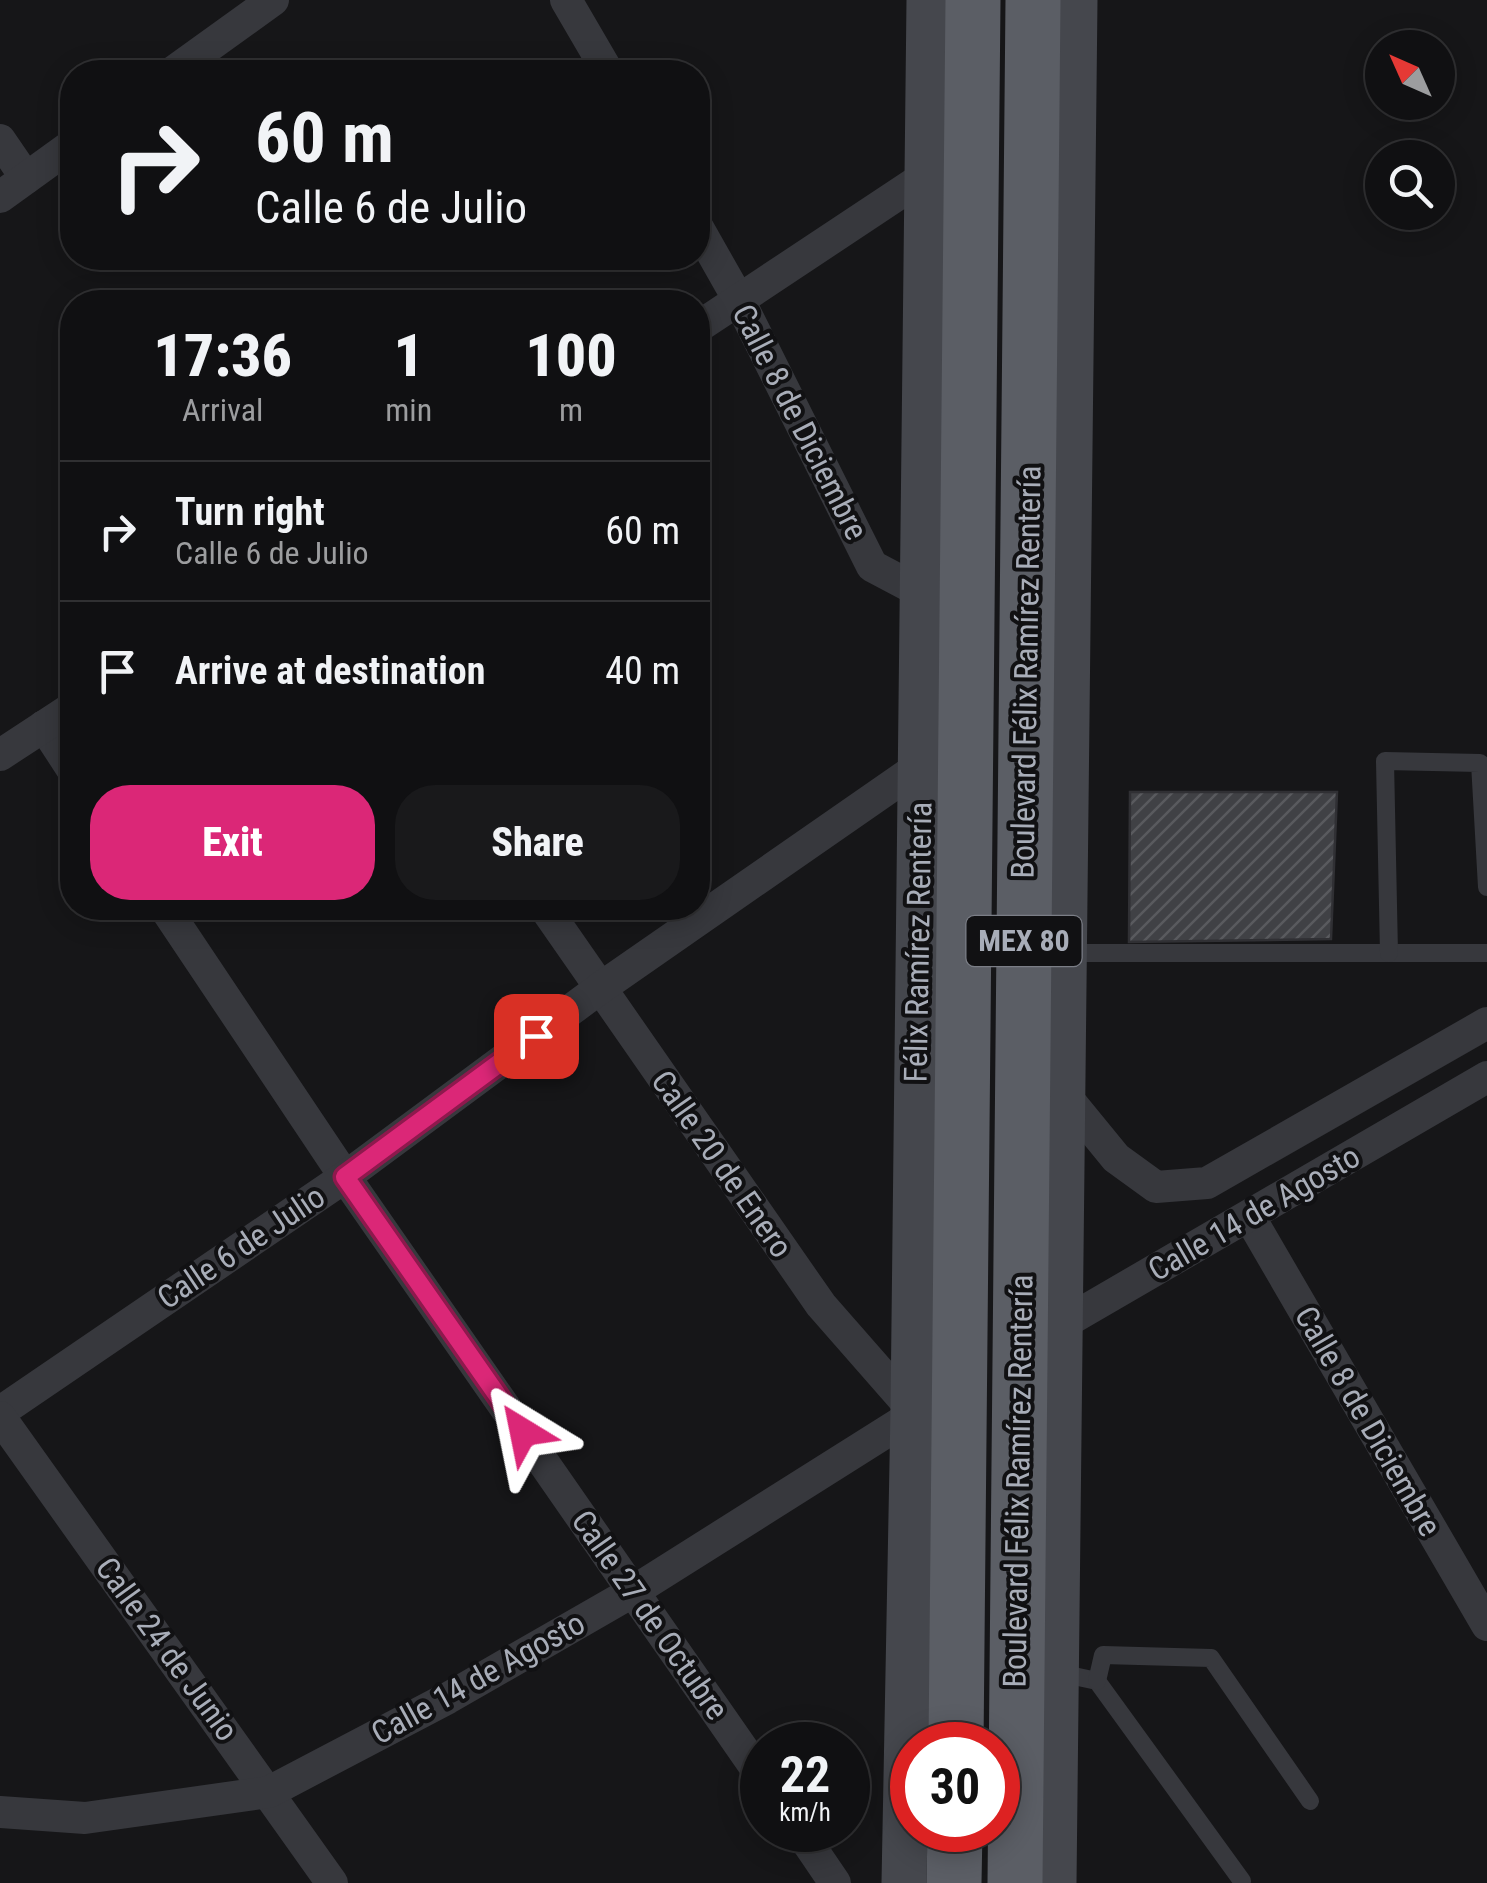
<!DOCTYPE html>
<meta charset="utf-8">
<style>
body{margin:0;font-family:"Roboto Condensed",sans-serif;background:#19191b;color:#f1f3f6;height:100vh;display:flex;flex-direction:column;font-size:38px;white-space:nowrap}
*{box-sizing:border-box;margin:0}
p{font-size:32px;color:#9c9d9f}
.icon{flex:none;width:55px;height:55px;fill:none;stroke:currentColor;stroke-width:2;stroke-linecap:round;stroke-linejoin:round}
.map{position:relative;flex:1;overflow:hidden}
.sheet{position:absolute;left:60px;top:290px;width:650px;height:630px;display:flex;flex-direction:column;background:#101012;border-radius:40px;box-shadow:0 5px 25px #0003,0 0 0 2px #303032}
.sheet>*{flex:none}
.banner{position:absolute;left:60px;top:60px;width:650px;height:210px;border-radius:40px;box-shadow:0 5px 25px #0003,0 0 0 2px #303032;background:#101012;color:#f1f3f6;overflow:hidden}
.needle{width:65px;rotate:315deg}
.controls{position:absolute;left:1365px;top:30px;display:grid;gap:20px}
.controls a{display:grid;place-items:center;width:90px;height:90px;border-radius:50%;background:#101012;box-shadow:0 5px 25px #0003,0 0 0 2px #303032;font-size:50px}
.speed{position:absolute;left:740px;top:1722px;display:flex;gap:20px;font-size:50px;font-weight:700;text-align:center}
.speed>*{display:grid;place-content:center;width:130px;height:130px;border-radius:50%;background:#101012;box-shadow:0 5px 25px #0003,0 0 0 2px #303032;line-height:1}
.speed small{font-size:25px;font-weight:400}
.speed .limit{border:15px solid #d22;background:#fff;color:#111}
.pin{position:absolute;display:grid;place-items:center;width:85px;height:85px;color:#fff;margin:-42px;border-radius:20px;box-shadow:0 5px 15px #0006}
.me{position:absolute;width:110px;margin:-55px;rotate:325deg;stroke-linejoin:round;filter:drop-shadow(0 0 8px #0008)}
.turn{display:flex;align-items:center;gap:35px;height:210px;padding:0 30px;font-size:45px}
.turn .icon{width:130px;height:130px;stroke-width:2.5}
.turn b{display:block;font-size:70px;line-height:85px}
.eta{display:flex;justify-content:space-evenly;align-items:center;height:170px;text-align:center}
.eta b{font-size:60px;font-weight:800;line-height:70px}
.button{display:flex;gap:20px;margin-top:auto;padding:20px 30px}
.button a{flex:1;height:115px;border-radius:40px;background:#db2777;color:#fff;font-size:40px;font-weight:800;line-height:115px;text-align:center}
.button a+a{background:#19191b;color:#f1f3f6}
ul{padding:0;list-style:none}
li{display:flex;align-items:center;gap:30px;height:140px;padding:0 30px;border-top:2px solid #303032}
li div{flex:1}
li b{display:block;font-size:38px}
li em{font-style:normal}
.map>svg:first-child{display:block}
</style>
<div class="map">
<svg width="1487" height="1883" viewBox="0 0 1487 1883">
<defs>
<pattern id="building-hatch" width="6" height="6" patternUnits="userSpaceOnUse" patternTransform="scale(2.5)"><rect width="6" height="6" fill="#404145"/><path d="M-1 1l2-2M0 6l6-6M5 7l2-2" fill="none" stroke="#595a5e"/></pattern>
</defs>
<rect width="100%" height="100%" fill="#161618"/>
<!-- building -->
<polygon fill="url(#building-hatch)" stroke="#303034" stroke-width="2.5" points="1130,792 1337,792 1331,939 1129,942"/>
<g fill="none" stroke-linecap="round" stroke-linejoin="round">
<!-- service -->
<g stroke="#37383d" stroke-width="18">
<polyline points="1065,953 1487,953"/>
<polyline points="1389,953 1385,761 1480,763 1487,887"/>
<polyline points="1055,1672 1097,1681 1242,1881"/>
<polyline points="1097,1681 1103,1655 1211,1658 1310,1801"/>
</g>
<!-- minor -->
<g stroke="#37383d" stroke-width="32">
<polyline points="566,0 608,72"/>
<polyline points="173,72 273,0"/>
<polyline points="0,140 26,178"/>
<polyline points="0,197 72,145"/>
<polyline points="698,228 740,302 872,566 923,593"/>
<polyline points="698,327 927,175"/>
<polyline points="44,726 72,769"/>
<polyline points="0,755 72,708"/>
<polyline points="165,908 345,1177 762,1777"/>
<polyline points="545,908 821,1305 913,1410"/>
<polyline points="1062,1092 1116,1158 1156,1187 1207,1183 1487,1023"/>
<polyline points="1249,1216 1487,1625"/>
<polyline points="1045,1334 1487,1077"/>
<polyline points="0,1412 345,1177 599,989 920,766"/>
<polyline points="0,1417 332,1883"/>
<polyline points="0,1812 85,1818 269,1792 448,1698 634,1591 913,1415"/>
<polyline points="799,1830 835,1883"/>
</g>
<!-- secondary -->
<g stroke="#45474d" stroke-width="45">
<polyline points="904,1883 913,1410 929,0"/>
<polyline points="1054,1883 1075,0"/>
</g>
<!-- trunk -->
<g stroke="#5b5e65" stroke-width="55">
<polyline points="956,1745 973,0"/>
<polyline points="954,1883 955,1830"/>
<polyline points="1015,1883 1033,0"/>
</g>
</g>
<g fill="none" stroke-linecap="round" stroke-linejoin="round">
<defs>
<polyline id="route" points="523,1432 345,1177 536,1036"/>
</defs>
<!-- route casing -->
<use href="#route" stroke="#8e194d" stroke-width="25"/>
<!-- route -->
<use href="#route" stroke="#db2777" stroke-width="18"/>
</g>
<g text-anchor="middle" stroke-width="8" stroke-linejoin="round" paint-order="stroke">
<!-- shield labels -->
<rect fill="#111113" stroke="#7b7e86" stroke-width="2.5" x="966.5" y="916" width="115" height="50" rx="8"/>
<g font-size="30" font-weight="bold" fill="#a8adb8">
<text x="1024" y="951">MEX 80</text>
</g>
<!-- street labels -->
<g font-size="32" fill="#a8adb8" stroke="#111113">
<text transform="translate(800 422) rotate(63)" y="11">Calle 8 de Diciembre</text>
<text transform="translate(1026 672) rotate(-89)" y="11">Boulevard Félix Ramírez Rentería</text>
<text transform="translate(918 942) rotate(-89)" y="11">Félix Ramírez Rentería</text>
<text transform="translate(722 1164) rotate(55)" y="11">Calle 20 de Enero</text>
<text transform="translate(1254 1213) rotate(-30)" y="11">Calle 14 de Agosto</text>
<text transform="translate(241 1247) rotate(-34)" y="11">Calle 6 de Julio</text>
<text transform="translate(1368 1421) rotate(60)" y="11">Calle 8 de Diciembre</text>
<text transform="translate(1018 1481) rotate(-89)" y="11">Boulevard Félix Ramírez Rentería</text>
<text transform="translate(650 1615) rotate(55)" y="11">Calle 27 de Octubre</text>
<text transform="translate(167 1649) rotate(54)" y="11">Calle 24 de Junio</text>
<text transform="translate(478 1678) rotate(-29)" y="11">Calle 14 de Agosto</text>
</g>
</g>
</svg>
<div class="controls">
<a><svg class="needle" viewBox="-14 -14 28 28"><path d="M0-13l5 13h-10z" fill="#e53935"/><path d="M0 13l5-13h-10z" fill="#9c9d9f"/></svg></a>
<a><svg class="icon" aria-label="search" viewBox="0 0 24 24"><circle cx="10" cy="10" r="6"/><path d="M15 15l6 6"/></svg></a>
</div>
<div class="speed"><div>22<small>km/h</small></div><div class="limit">30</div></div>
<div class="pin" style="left:536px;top:1036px;background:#d93025"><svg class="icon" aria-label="arrive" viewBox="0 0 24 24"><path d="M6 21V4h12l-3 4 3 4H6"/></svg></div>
<svg class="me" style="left:523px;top:1432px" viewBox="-20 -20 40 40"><path d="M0-17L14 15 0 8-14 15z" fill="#db2777" stroke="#fff" stroke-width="4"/></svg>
<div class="banner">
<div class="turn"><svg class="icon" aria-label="right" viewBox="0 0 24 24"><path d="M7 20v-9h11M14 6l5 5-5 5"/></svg><div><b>60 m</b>Calle 6 de Julio</div></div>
</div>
<section class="sheet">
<div class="eta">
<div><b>17:36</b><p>Arrival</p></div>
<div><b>1</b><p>min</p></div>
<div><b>100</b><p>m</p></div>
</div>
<ul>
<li><svg class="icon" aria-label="right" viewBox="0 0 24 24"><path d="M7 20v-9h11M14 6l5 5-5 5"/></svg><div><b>Turn right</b><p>Calle 6 de Julio</p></div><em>60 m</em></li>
<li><svg class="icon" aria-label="arrive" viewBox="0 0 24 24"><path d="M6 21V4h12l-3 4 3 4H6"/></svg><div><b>Arrive at destination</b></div><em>40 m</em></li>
</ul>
<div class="button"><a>Exit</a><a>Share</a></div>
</section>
</div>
